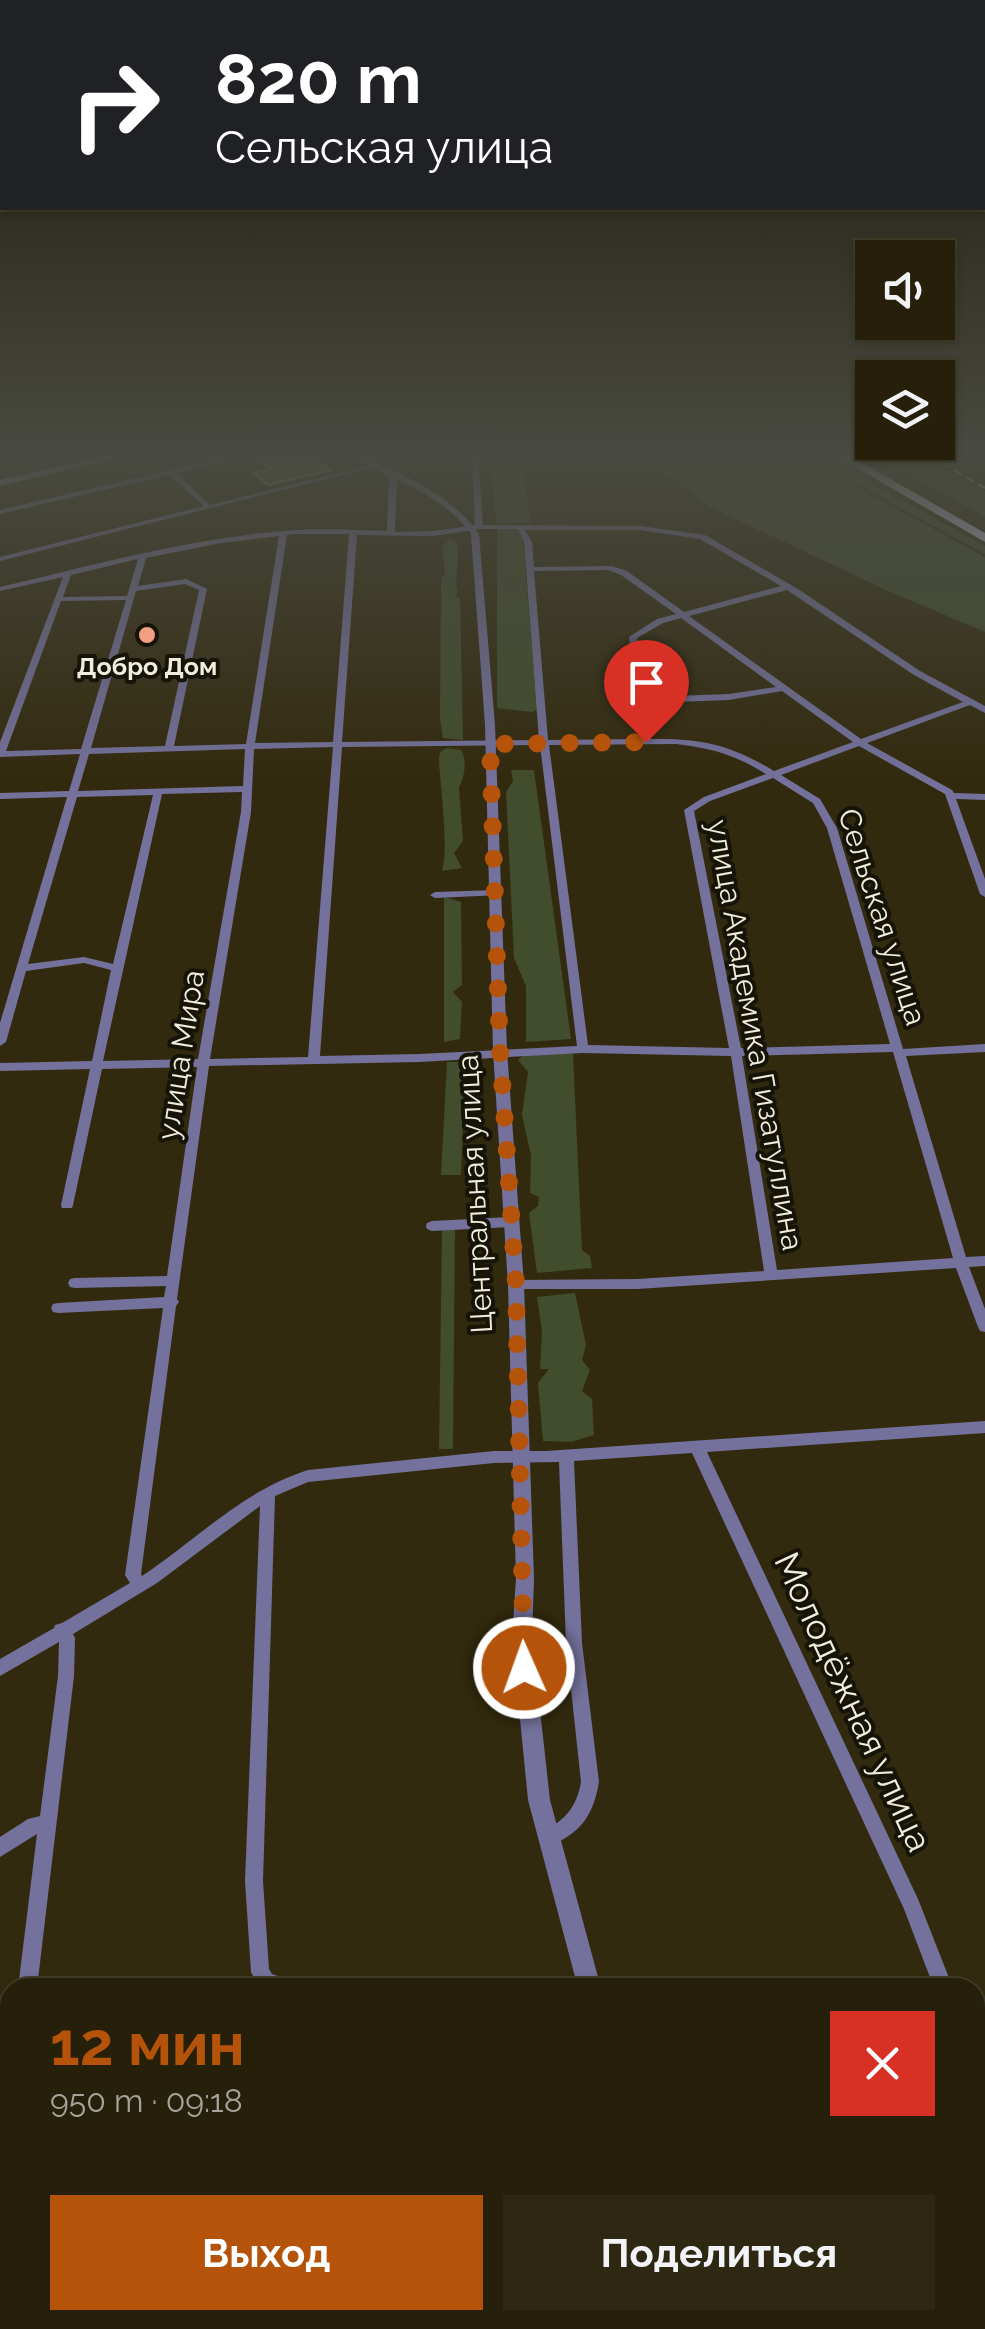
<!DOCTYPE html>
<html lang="ru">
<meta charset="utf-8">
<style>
body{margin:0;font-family:Raleway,sans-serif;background:#2e2813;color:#f1f3f6;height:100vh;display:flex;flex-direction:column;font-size:38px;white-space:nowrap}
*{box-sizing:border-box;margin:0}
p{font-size:32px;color:#a4a39c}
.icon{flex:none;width:55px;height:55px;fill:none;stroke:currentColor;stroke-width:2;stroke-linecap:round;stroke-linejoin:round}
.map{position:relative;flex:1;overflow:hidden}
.panel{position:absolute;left:0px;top:1978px;width:985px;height:352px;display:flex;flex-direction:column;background:#26200a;border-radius:30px 30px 0 0;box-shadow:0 2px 8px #0004,0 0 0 2px #423e2b}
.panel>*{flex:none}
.hud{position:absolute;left:0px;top:0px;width:985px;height:210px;box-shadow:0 2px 8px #0004,0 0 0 2px #423e2b;background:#202124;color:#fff;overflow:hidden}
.fabs{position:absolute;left:855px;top:240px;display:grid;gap:20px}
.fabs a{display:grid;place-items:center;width:100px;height:100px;border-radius:0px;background:#26200a;box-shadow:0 2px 8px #0004,0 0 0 2px #423e2b;font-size:50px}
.pin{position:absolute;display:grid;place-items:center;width:85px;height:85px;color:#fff;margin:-102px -42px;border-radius:50% 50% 50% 0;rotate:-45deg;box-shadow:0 0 10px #0007}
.pin .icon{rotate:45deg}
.me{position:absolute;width:110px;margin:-55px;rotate:358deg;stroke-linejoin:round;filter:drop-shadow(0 0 8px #0008)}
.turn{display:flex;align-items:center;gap:35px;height:210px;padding:0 50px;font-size:45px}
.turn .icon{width:130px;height:130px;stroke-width:2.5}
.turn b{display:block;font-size:70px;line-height:85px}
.round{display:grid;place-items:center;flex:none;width:105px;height:105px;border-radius:0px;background:#2e2813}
.summary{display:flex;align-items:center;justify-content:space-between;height:170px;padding:0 50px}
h1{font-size:60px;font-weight:700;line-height:75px;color:#b45309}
.button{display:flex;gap:20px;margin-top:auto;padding:20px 50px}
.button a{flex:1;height:115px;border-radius:0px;background:#b45309;color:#fff;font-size:40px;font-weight:700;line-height:115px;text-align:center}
.button a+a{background:#2e2813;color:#f1f3f6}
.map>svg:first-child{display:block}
</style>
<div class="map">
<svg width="985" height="2329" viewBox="0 0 985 2329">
<rect width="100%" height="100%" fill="#322a0e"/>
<!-- green -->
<g fill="#414d2c">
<polygon points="522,456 530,523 496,523 491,456"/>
<polygon points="642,456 799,456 985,557 985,632 884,589 712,508"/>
<polygon points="805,456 821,456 985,546 985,554"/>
<polygon points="877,456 923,456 985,492 985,517"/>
<polygon points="497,529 518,529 523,542 537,710 532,712 497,708"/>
<path d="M450,539L457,543C461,561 453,578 458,593L455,596L460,598L463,740L443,738L440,719L441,579L445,574L442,546Z"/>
<path d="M447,748L461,750C467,759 465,778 459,787L463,841L454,853L462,868L442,871C449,847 440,787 439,758L440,752Z"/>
<polygon points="511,770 534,770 571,1039 526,1042 526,986 514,958 506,792 513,781"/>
<polygon points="444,897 461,902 462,985 453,992 462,1002 460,1039 444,1042"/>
<polygon points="528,1052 573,1054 582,1250 590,1256 592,1268 537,1273 529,1213 538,1206 539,1197 530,1193 531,1155 522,1115 528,1072 518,1060"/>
<polygon points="447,1062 465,1062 461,1175 441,1175"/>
<polygon points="442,1228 455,1228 453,1449 439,1449"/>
<polygon points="575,1293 586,1345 582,1360 590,1370 582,1391 592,1399 594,1435 571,1442 543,1441 538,1383 549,1369 540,1369 542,1331 537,1297"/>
</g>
<!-- building -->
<polygon fill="#5f573a" stroke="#a19879" stroke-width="2.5" points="255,456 300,456 301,462 316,459 331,470 268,485 253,473 271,469"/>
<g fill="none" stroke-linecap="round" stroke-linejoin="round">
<!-- minor -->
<g fill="#74719c" fill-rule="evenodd">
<polygon points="230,456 244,456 176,473 210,505 375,464 378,466 0,561 0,557 204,506 169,475 0,514 0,510"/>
<path d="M472,456H478L483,525L640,526L705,535L798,589L920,671L985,706V713L970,705L867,743L952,790L954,793L985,794V800L956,799L985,879V897L980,894L945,794L859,746L781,775L820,799L837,828L903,1049L985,1044V1052L906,1056L966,1257L985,1256V1266L969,1267L985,1309V1332L980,1331L978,1327L956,1268L637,1289H511L509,1285L511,1281L516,1280L637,1279L764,1271L731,1056L583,1053L419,1062L209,1066L177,1299L179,1302L176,1306L141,1574L142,1576C199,1538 242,1491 308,1470L494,1451H546L985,1421V1433L707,1452L918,1899L953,1988H934L904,1909L692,1453L574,1461L582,1643L599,1782C593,1816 581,1833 549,1846L543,1843L540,1837L543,1831C565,1821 577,1806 581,1782L566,1643L559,1462L494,1463L308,1482L275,1496L263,1881L269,1969L272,1974L292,1981L294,1988H259L251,1972L245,1881L260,1506L157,1583L73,1634L75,1638L74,1676L37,1988H18L37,1834L0,1857V1837L28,1819L40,1816L58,1676L59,1642L0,1676V1659L54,1628L55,1625L62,1623L130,1583L125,1575L163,1308L58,1313L53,1312L51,1308L53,1304L58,1303L164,1297L166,1286L75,1288L70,1287L68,1283L70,1279L75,1278L167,1276L197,1067L102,1069L73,1205L72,1208H62L61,1205L90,1069L0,1071V1063L92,1061L111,970L84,963L26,971L6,1042L0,1046V1023L67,797L0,799V793L69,791L80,754L0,757V742L63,577L0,591V587C97,564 195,537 295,530C326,528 357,530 387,531L389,475L393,473L397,475L395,532L434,531L475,525ZM479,529H518L524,542L539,740L342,742L357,535L434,536ZM525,530H640L700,539L781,586L684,612L627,571L612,566L534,567L532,542ZM295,534H349L333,742L255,743L287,535ZM279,536L246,744L174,746L207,589L186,579L138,586L146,558L221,543ZM138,559L127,596L63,597L71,575ZM608,570L621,575L676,614L657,619L629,637L642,739L548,740L534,571ZM185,584L199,590L165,746L91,748L136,591ZM787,590L914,675L963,702L861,739L689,616ZM126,600L81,749L6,751L61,601ZM681,618L776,687L729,694L645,697L637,638L663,623ZM782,691L853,742L774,771C731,745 702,738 651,739L646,703L729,700ZM676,744C715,749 733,754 766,774L704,797L684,810L729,1048L588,1045L549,745ZM540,745L577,1046L419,1054L320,1056L342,747ZM333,747L308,1057L210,1059L251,812L254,749ZM245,749L243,786L78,791L89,754ZM773,778L813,803L827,828L890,1044L741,1048L694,811L710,801ZM242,792L241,812L198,1059L103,1061L162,794ZM153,795L113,964L84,957L28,964L77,797ZM893,1052L953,1258L777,1270L742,1056Z"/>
<polygon points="497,890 502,893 501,895 435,898 430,895 435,892"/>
<polygon points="512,1217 517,1219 518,1222 517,1225 512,1227 432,1231 427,1229 426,1226 427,1223 432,1221"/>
<polygon points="975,2058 982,2061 985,2068 985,2104 978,2101 975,2094"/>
<polygon points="10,2116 10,2208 7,2214 0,2217 0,2126 3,2119"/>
<polygon points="985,2269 985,2291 975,2294 975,2272"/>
<rect x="240" y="2320" width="22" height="9"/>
<polygon points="842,2320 883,2320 880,2328 876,2329 836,2329 839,2321"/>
</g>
<!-- tertiary -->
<g fill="#74719c" fill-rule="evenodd">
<path d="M351,456H363C406,477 451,494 479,534L495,725L507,1051L524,1285L534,1579L532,1638L550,1800L601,1988H578L528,1800L512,1638L516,1579L508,1285L493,1051L485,725L471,534C441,492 393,481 351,456Z"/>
<polygon points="669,2320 695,2320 697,2329 671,2329"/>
</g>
<!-- secondary -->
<polygon fill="#9e99dd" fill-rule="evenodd" points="106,456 125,456 0,486 0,480"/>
<!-- trunk -->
<polygon fill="#d0cef4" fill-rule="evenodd" points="836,456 850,456 985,533 985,542"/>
<!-- rail -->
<polyline stroke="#bbb6a2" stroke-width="2.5" stroke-dasharray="9 5" stroke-linecap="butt" points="930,456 985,488"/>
</g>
<!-- sky -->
<linearGradient id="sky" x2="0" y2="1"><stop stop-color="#1c1708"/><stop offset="0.58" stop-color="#494a41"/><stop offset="1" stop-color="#494a41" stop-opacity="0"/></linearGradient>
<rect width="985" height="783" fill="url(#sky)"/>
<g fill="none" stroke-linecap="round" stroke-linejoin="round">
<!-- route -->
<polyline stroke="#b45309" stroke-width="18" stroke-dasharray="0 32.4" points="524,1668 516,1285 500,1051 490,744 646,742"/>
</g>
<!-- markers -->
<circle fill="#f39f84" stroke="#161307" stroke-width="4" cx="147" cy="635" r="10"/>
<g text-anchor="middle" stroke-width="8" stroke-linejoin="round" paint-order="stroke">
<!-- far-poi labels -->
<g font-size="25" font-weight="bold" fill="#f1eddc" stroke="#161307">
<text x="147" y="675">Добро Дом</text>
</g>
<!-- street labels -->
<g font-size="30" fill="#f1eddc" stroke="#161307">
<text transform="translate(882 917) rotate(72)" y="10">Сельская улица</text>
<text transform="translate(755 1035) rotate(80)" y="10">улица Академика Гизатуллина</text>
<text transform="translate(181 1055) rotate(-81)" y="10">улица Мира</text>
<text transform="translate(475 1194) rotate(-93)" y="10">Центральная улица</text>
</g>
<!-- near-street labels -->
<g font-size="35" fill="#f1eddc" stroke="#161307">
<text transform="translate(853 1702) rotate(65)" y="12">Молодёжная улица</text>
</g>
</g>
</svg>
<div class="fabs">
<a><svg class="icon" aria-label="sound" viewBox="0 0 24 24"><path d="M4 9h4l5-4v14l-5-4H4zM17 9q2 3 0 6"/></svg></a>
<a><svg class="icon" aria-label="layers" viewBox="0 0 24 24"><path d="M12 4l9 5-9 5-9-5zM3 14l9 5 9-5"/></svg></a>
</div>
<div class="pin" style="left:646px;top:742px;background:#d93025"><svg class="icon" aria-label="arrive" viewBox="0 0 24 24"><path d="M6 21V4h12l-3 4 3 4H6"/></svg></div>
<svg class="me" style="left:524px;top:1668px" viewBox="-20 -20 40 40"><circle r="17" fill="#b45309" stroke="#fff" stroke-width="3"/><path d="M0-11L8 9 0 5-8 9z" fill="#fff"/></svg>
<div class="hud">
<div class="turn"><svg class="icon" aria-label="right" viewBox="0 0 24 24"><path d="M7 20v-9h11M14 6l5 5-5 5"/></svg><div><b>820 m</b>Сельская улица</div></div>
</div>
<section class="panel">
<div class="summary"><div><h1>12 мин</h1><p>950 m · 09:18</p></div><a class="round" style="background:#d93025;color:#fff"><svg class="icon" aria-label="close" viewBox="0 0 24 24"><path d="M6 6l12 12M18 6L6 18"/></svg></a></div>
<div class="button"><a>Выход</a><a>Поделиться</a></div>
</section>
</div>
